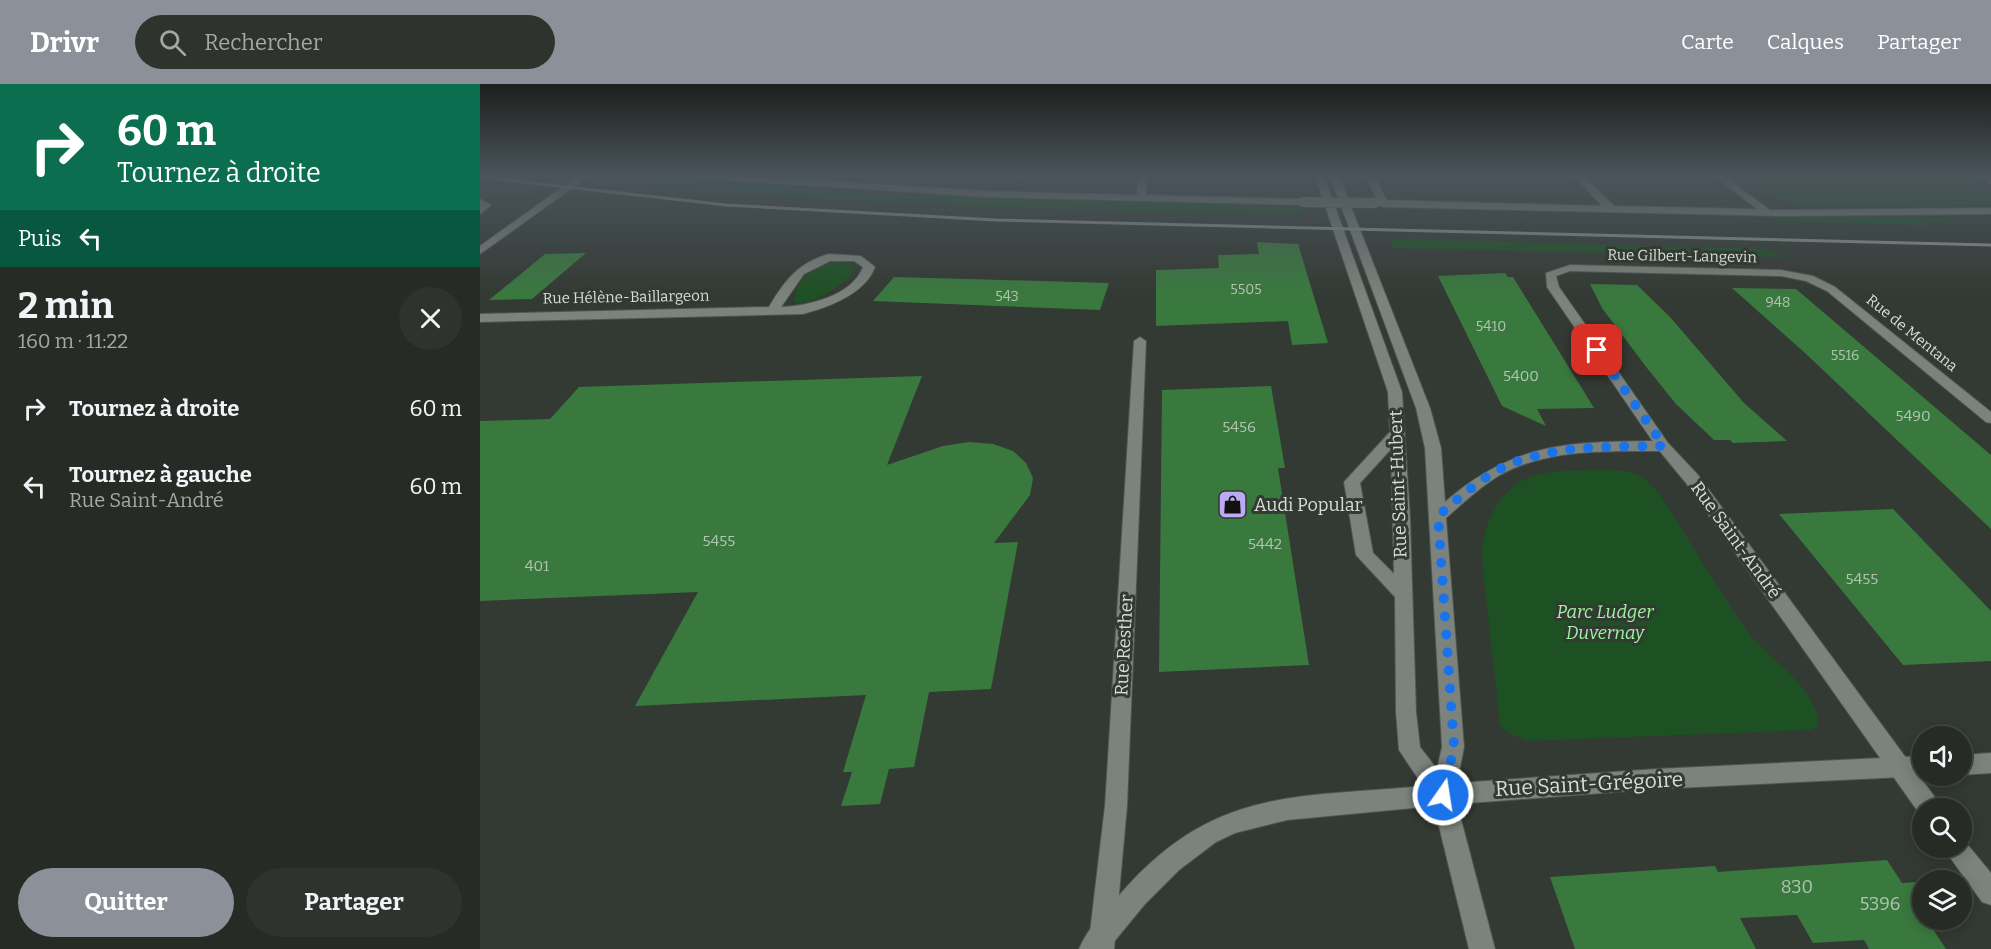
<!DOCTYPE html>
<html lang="fr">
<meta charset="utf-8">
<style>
body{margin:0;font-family:Bitter,serif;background:#2e332e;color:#f1f3f6;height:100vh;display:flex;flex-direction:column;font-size:22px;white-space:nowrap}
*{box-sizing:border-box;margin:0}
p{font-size:20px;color:#a4a7a7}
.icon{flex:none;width:33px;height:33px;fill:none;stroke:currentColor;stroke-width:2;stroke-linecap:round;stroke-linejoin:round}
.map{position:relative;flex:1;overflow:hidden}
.drawer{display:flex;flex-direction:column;background:#262b26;width:480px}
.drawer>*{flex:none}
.guide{background:#0b6e4f;color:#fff;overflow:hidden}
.tools{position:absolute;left:1432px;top:642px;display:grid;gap:12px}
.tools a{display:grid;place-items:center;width:60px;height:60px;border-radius:50%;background:#262b26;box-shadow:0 3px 15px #0003,0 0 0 2px #424743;font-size:30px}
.pin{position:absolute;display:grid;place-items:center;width:51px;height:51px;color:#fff;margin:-26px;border-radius:12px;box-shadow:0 3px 9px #0006}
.me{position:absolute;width:66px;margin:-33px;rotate:13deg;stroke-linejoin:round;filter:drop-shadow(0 0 4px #0008)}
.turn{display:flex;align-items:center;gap:21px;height:126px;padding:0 18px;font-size:27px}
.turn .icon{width:78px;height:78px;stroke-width:2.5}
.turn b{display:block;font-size:42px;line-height:51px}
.then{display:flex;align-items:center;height:57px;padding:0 18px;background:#0003;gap:12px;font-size:22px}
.round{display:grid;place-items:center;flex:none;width:63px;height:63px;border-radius:32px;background:#2e332e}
.head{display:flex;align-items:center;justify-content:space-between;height:102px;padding:0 18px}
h1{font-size:36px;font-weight:700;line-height:45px}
.primary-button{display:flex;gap:12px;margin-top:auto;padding:12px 18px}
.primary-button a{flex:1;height:69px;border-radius:36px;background:#8c9099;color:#fff;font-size:24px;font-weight:700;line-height:69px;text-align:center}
.primary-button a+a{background:#2e332e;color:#f1f3f6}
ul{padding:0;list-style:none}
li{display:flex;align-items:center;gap:18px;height:78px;padding:0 18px}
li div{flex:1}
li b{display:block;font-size:22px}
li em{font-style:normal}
header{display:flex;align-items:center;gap:36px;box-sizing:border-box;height:84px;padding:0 30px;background:#8c9099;color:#fff}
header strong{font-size:28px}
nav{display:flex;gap:33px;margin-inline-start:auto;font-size:21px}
.search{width:420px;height:54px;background:#2e332e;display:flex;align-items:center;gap:15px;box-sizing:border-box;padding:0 21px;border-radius:33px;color:#a4a7a7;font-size:22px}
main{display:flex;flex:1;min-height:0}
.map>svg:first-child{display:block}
</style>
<header>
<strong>Drivr</strong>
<div class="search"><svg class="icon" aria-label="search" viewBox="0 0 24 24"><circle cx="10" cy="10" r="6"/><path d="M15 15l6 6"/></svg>Rechercher</div>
<nav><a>Carte</a><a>Calques</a><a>Partager</a></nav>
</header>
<main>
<section class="drawer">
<div class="guide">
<div class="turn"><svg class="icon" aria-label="right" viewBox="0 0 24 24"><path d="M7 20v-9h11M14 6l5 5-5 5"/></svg><div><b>60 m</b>Tournez à droite</div></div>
<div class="then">Puis<svg class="icon" aria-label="left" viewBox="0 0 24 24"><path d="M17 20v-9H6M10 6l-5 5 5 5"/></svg></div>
</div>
<div class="head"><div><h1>2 min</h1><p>160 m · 11:22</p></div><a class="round"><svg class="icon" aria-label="close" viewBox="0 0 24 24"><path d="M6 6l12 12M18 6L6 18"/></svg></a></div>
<ul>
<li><svg class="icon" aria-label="right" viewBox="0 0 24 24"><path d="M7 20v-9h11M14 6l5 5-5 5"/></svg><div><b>Tournez à droite</b></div><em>60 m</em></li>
<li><svg class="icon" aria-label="left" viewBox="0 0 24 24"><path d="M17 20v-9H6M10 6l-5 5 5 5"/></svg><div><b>Tournez à gauche</b><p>Rue Saint-André</p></div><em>60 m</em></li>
</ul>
<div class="primary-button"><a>Quitter</a><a>Partager</a></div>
</section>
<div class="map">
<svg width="1511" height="865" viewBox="0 0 1511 865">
<rect width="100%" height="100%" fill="#333933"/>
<!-- green -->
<g fill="#1d5022">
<path d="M84,92H180L385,109L820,123L821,131C574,126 329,120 84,92Z"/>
<polygon points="1266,92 1482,92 1511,109 1511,121 1312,121 1300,117"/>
<polygon points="1296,132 1467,134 1473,138 1447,138 1450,141 1302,137"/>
<polygon points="921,155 1282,165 1308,173 912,164 910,157"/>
<path d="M362,178L375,183C373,197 329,224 314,218C314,194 340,178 362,178Z"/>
<path d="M1119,386C1139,386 1154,385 1170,399C1182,411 1190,427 1199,441C1223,477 1245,518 1272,553C1289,573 1345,612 1337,643L1330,646L1048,657L1030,650L1020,641L1002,477C1001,444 1017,406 1050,393C1070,385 1097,387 1119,386Z"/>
</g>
<!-- building -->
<g fill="#3a793e">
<polygon points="777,158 818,160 848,259 812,261 808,237 676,242 676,186 739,184 738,171 779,170"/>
<polygon points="106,169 52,215 9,216 65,170"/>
<polygon points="1025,189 1028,193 1033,193 1114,324 1057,325 1066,342 1022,322 958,192"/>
<polygon points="414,193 488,195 629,199 620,226 393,217"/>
<polygon points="1110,200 1157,201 1190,233 1264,319 1307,357 1253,359 1250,356 1234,356 1196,320 1167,284 1122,224"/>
<polygon points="1252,204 1316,205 1511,371 1511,445 1325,269"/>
<polygon points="442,292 407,381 463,362 489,358 513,360 533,367 546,379 553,394 550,411 514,459 538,458 511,605 449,608 434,683 409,685 400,720 361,722 372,688 363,688 386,611 155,622 218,508 0,517 0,337 70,335 99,303"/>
<polygon points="791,302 805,384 798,384 829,581 679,588 682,306"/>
<polygon points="1413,425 1511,527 1511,577 1423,581 1299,430"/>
<polygon points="1407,776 1422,799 1435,798 1443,810 1443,836 1447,836 1466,865 1389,865 1384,856 1333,859 1317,831 1260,834 1276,865 1095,865 1070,793 1235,782 1238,788"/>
</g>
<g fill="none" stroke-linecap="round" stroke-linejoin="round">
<defs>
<g id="minor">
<polygon points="221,92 264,92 507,107 657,111 658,92 667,92 666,111 823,115 828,118 823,121 507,113 226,95"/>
<polygon points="886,92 894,92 907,116 1122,122 1094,92 1104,92 1134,122 1277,125 1234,92 1244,92 1290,126 1511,124 1511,130 1301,132 904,123 890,119 897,116"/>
<polygon points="0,115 11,121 0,130"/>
<path d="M349,170L381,172L395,183C385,210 349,223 323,230L0,238V230L289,223C304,197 319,178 349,170ZM350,177H374L383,183C372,212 328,222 301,223L324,190Z"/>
<polygon points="1090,181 1301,186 1333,192 1355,203 1511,328 1511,339 1506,338 1347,207 1326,197 1301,192 1090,187 1076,192 1079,203 1188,359 1218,391 1457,716 1460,724 1443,724 1443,732 1441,732 1206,399 1178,365 1067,203 1066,189"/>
<polygon points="660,253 666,257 647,722 634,865 608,865 625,722 654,257"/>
<polygon points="1482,754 1511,789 1511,821 1502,818 1469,772 1465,764 1482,764"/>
</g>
<g id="tertiary">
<path d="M835,92H844L922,308L930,434L936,628L940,663L957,685L962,663L945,364L936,324L850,92H859L950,324L961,364L965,418C1037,356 1093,358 1183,357L1190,362L1183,367C1129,367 1069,364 1020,391C1000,403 983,419 966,434L984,663L977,699L1176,685L1443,672L1444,692L1176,705L977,720L1015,865H989L954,722L807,736L755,749L736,758L699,786L665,820L628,865H599C608,843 628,824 643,807C735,703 817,714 943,702L919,666L916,628L915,513L876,471L864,398L910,348L908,308ZM911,365L914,490L893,469L880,399Z"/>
<polygon points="1511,669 1511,689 1482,691 1482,671"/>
</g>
<g id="secondary">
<polygon points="98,92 109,92 0,170 0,162"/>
<polygon points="1497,92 1511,93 1511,100"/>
</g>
</defs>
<!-- minor casing -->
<use href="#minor" stroke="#505550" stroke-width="2"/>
<!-- tertiary casing -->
<use href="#tertiary" stroke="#505550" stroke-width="2"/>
<!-- secondary casing -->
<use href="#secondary" stroke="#505550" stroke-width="2"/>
<!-- minor -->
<use href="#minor" fill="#7c837c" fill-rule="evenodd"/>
<!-- tertiary -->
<use href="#tertiary" fill="#7c837c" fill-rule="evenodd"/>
<!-- secondary -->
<use href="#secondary" fill="#7c837c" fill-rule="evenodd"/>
<!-- rail -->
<polyline stroke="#919591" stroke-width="3" points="0,93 246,121 516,136 1511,161"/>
<defs>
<polyline id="minor-bridge" points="823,118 895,119"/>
</defs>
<!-- minor-bridge casing -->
<use href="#minor-bridge" stroke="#505550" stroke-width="11" stroke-linecap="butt"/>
<!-- minor-bridge -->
<use href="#minor-bridge" stroke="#7c837c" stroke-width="10"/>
</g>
<!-- sky -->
<linearGradient id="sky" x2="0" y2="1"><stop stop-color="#1c1f1c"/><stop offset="0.43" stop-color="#4a545b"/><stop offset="1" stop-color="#4a545b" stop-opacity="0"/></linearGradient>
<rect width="1511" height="213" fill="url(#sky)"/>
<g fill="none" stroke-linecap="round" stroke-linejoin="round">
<!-- route -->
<path stroke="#1a73e8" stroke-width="10" stroke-dasharray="0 18" d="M963,711L974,663L958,432C977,416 995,399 1016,387C1065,360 1129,363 1184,362L1117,266"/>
</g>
<!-- icons -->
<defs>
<symbol id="shop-square" viewBox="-11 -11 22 22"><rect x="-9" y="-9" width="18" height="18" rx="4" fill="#bcaaf5" stroke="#333933"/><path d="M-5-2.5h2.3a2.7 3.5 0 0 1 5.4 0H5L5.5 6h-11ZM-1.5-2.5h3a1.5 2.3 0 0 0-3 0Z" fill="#111"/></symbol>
</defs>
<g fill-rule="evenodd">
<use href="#shop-square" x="736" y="404" width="33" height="33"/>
</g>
<g text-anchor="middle" stroke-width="6" stroke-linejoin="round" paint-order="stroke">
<!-- far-number labels -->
<g font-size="14" fill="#b1c4b2">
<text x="766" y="210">5505</text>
<text x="527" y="217">543</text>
<text x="1298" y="223">948</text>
<text x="1011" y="247">5410</text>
<text x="1365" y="276">5516</text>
</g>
<!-- far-street labels -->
<g font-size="15" fill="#d9ddd9" stroke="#333933">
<text transform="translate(1202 172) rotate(1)" y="5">Rue Gilbert-Langevin</text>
<text transform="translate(146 213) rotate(-1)" y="5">Rue Hélène-Baillargeon</text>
<text transform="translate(1432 249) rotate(39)" y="5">Rue de Mentana</text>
</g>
<!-- number labels -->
<g font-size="15" fill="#b1c4b2">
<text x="1041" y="297">5400</text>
<text x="1433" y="337">5490</text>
<text x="759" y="348">5456</text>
<text x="239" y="462">5455</text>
<text x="785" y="465">5442</text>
<text x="57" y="487">401</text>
<text x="1382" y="500">5455</text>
</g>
<!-- street labels -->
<g font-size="18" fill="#d9ddd9" stroke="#333933">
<text transform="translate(918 400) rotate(-92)" y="6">Rue Saint-Hubert</text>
<text transform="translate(1256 456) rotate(54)" y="6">Rue Saint-André</text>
<text transform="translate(644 561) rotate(-87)" y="6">Rue Resther</text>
</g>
<!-- poi labels -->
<g font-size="18" fill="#d9ddd9" stroke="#333933" text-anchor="start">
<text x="774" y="427">Audi Popular</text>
</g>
<!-- park labels -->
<g font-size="18" font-style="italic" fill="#9ef4a0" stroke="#333933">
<text x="1125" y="534">Parc Ludger<tspan x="1125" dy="21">Duvernay</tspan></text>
</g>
<!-- near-number labels -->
<g font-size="18" fill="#b1c4b2">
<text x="1317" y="809">830</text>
<text x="1400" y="826">5396</text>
</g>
<!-- near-street labels -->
<g font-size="21" fill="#d9ddd9" stroke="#333933">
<text transform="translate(1109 700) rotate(-3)" y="7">Rue Saint-Grégoire</text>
</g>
</g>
</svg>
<div class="tools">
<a><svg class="icon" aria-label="sound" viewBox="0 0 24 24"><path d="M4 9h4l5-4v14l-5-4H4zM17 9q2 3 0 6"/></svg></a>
<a><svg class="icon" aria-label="search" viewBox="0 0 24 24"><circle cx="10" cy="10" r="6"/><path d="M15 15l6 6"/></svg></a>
<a><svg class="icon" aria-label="layers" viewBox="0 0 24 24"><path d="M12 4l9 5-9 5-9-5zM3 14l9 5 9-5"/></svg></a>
</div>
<div class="pin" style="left:1117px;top:266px;background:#d93025"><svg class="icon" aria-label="arrive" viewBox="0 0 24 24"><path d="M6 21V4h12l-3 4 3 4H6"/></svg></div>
<svg class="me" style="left:963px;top:711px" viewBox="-20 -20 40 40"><circle r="17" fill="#1a73e8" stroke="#fff" stroke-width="3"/><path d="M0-11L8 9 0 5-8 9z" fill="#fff"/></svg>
</div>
</main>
